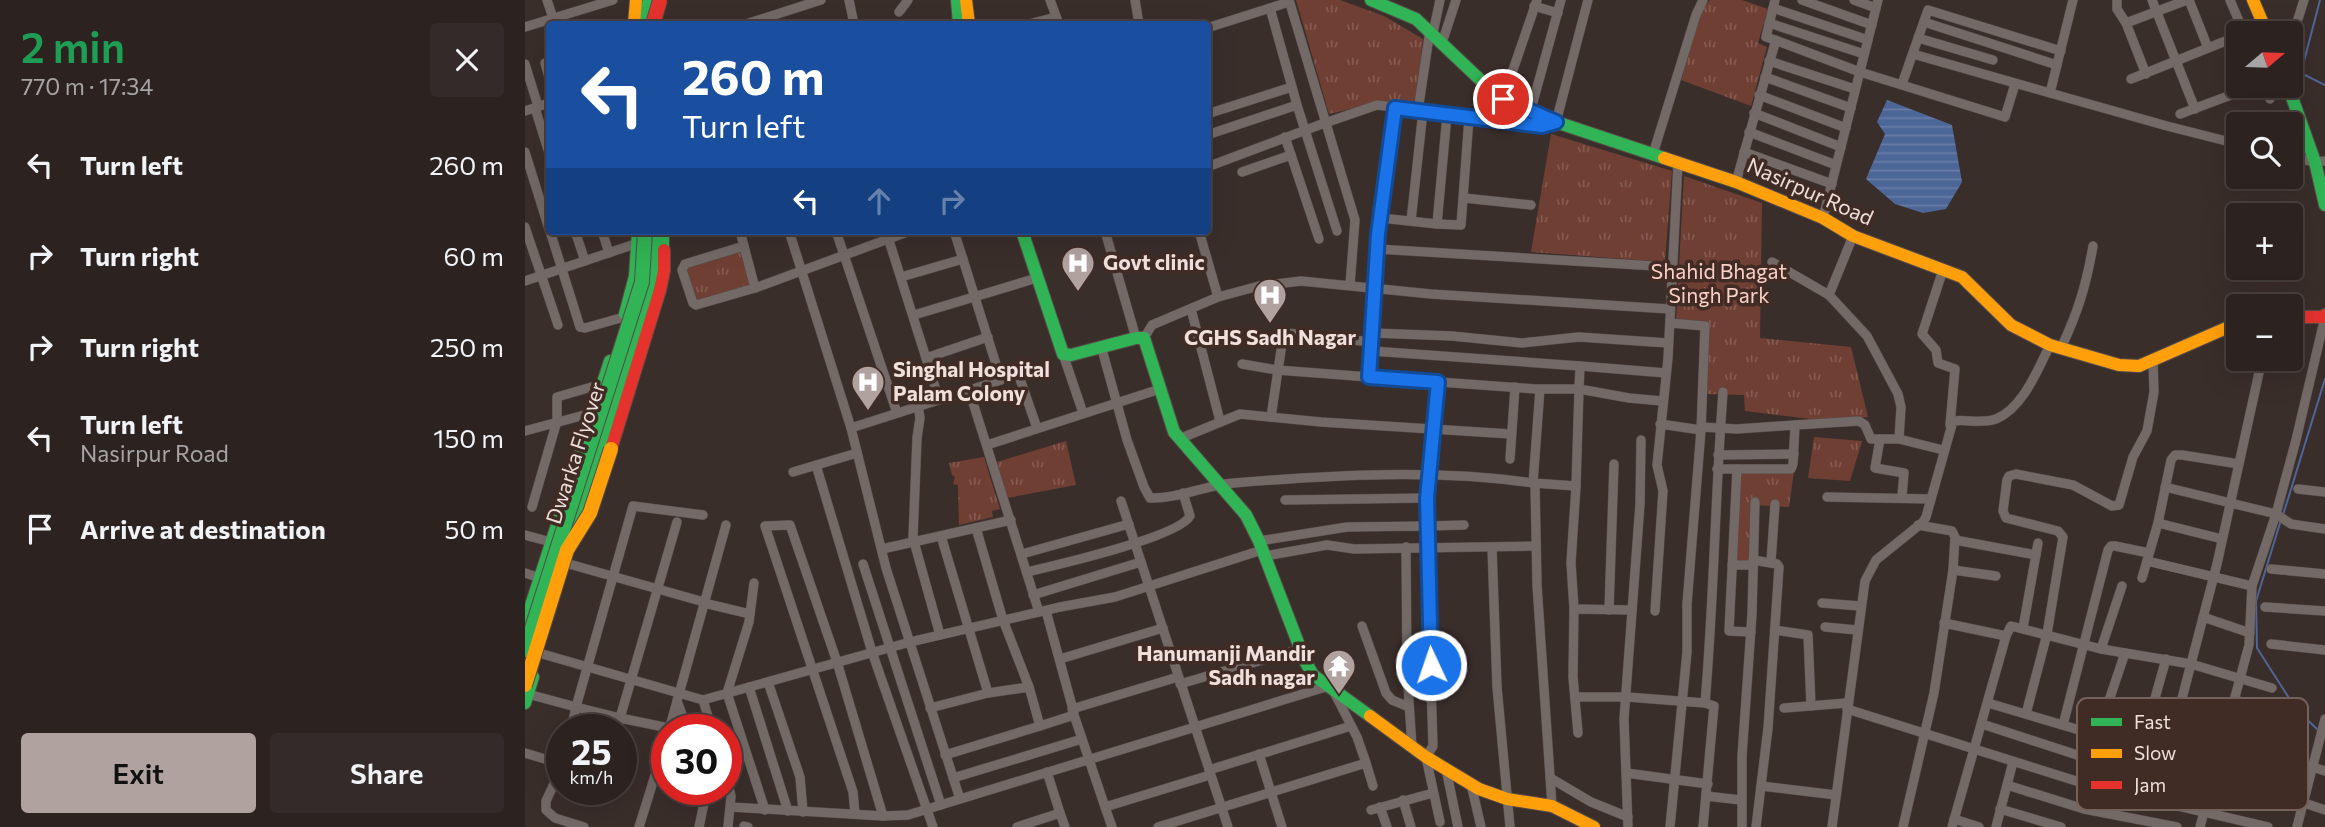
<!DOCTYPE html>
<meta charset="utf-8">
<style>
body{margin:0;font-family:Commissioner,sans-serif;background:#342a29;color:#f1f3f6;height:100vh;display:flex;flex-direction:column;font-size:26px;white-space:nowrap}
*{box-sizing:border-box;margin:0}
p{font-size:23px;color:#a6a4a5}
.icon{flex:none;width:38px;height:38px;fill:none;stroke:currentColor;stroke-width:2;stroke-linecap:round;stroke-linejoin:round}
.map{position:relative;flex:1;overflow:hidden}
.details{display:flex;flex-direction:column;background:#2c2220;width:525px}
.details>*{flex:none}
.guide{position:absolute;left:21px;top:21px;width:665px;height:214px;border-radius:7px;box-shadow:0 7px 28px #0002,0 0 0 2px #483f3e;background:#1a4fa0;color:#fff;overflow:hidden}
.needle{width:46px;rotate:71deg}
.buttons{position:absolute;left:1701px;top:21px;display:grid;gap:14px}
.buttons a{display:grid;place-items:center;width:77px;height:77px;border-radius:7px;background:#2c2220;box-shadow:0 7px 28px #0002,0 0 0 2px #483f3e;font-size:35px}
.speed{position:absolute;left:21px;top:714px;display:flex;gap:14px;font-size:35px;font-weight:700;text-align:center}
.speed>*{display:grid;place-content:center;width:91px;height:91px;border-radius:50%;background:#2c2220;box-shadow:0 7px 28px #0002,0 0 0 2px #483f3e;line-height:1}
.speed small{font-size:18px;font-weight:400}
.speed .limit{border:10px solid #d22;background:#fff;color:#111}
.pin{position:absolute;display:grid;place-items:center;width:60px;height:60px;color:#fff;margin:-30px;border:4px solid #fff;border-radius:50%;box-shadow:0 2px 7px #0007}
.me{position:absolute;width:77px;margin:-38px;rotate:357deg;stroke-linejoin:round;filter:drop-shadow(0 0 5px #0008)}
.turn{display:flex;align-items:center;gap:24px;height:147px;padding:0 21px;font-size:32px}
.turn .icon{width:91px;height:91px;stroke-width:2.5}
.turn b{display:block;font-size:49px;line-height:60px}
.lanes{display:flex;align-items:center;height:66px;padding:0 21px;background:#0003;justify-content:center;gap:35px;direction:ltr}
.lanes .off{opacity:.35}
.round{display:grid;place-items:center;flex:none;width:74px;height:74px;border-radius:7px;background:#342a29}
.headline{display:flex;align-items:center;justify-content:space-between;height:119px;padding:0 21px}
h1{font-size:42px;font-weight:600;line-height:52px;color:#1e9e55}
.button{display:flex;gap:14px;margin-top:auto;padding:14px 21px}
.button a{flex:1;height:80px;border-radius:7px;background:#b0a29e;color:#111;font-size:28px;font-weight:600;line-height:80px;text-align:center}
.button a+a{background:#342a29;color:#f1f3f6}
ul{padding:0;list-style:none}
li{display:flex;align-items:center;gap:21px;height:91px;padding:0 21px}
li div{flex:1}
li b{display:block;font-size:26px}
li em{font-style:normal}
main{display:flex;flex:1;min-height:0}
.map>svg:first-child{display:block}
</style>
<main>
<section class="details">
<div class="headline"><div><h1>2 min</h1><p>770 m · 17:34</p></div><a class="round"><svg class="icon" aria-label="close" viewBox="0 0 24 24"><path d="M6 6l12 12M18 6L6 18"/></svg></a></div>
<ul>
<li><svg class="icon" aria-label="left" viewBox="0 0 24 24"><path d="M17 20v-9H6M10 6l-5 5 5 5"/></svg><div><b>Turn left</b></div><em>260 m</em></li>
<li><svg class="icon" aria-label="right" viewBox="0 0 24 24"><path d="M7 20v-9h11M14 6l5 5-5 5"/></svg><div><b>Turn right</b></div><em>60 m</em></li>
<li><svg class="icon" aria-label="right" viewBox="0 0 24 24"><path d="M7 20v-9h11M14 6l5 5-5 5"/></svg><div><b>Turn right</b></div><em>250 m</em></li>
<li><svg class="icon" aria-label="left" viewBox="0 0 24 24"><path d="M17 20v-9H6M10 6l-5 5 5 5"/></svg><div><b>Turn left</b><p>Nasirpur Road</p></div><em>150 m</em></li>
<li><svg class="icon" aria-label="arrive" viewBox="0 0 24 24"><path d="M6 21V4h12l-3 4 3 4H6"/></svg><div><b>Arrive at destination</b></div><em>50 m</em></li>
</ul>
<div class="button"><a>Exit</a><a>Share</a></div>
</section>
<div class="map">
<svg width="1800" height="827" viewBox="0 0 1800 827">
<defs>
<pattern id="grass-tufts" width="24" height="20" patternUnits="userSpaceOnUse" patternTransform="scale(1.75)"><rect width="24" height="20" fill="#703f34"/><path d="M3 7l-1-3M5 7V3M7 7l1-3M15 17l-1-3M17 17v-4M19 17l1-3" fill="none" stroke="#855a51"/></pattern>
<pattern id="water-rules" width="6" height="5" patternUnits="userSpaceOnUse" patternTransform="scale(1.75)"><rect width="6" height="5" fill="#4d6698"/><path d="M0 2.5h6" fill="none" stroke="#677ca6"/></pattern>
</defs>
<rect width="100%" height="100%" fill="#3a2e2b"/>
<!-- grass -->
<g fill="url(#grass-tufts)">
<polygon points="771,0 815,0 859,16 898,39 891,107 852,103 804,114"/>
<polygon points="1185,0 1217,0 1243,9 1233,43 1242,47 1226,106 1156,80 1178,7"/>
<polygon points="1026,134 1147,171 1140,262 1006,252"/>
<polygon points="1159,176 1237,203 1235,338 1326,347 1343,417 1293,420 1220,411 1219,395 1181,394 1184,324 1151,321"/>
<polygon points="217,248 227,286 173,303 160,266"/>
<polygon points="1289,437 1337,441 1325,481 1283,478"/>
<polygon points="541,441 551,485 482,498 472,462"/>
<polygon points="459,457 475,509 467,511 468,517 434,525 433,485 428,484 430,477 427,475 424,463"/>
<polygon points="1216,470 1269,471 1264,507 1228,505 1227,564 1208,564"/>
</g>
<!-- water -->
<polygon fill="url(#water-rules)" points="1362,100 1427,125 1437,182 1421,209 1398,213 1370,204 1341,179 1360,134 1352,122"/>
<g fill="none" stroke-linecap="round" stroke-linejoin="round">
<!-- stream -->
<g stroke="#4d6698" stroke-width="2">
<polyline points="1795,0 1776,73 1800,85"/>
<polyline points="1758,515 1800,379"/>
<polyline points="1756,520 1731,601 1732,648 1771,709 1794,731"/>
</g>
<defs>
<g id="street">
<polyline points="22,0 30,24"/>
<polyline points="324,0 329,24"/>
<polyline points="525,0 534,24"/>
<polyline points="610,0 614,24"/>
<polyline points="764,0 830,220 825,285"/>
<polyline points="1277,0 1347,25"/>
<polyline points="1329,0 1351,8"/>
<polyline points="1592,0 1592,9 1601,23 1621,74"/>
<polyline points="1627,0 1670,109"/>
<polyline points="1664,0 1683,48"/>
<polyline points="1705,0 1719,33"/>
<polyline points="1009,6 1033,13"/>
<polyline points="745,8 772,105"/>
<polyline points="1248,8 1343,40"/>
<polyline points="374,12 383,0"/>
<polyline points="1399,22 1532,65"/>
<polyline points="1244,23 1339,54"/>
<polyline points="1601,23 1662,0"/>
<polyline points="221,24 296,0"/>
<polyline points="504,24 531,17"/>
<polyline points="0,27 88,0"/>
<polyline points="682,28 764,2"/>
<polyline points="908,33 915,0"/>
<polyline points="1393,38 1468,60"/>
<polyline points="1250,40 1335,72 1480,117 1490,84"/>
<polyline points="1766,41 1779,0"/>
<polyline points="917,43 931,0"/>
<polyline points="1388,54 1525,93 1548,0"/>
<polyline points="1244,61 1330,89"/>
<polyline points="20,63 24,77"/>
<polyline points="0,64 13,106"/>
<polyline points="1240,77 1326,108"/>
<polyline points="1606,79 1713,36"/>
<polyline points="1377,84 1403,10 1536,51"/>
<polyline points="1740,86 1745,99"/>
<polyline points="1525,93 1642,126 1713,144"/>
<polyline points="1234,95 1321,128"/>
<polyline points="978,99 1012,0"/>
<polyline points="10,108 24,153"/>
<polyline points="871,108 853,234 844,377 1011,389 1054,389 1051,486 1008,483 1015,389"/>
<polyline points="0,111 24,103"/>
<polyline points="893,111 905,30"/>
<polyline points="1005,113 1036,0"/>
<polyline points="1229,113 1316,147"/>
<polyline points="682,114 767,87"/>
<polyline points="1655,114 1730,86"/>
<polyline points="1224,132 1311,165"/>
<polyline points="682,135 772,105 812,231"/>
<polyline points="760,137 794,239"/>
<polyline points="0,152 24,229"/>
<polyline points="1219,152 1307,184"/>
<polyline points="1128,154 1171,15 1178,0"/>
<polyline points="1766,157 1790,162 1800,161"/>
<polyline points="682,167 797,124 852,105 1023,126 1031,122 1063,0"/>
<polyline points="717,172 766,155"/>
<polyline points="1211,182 1250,43 1250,40 1241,37 1250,0"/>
<polyline points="939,198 1006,205"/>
<polyline points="856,218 912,224 922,115"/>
<polyline points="1298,218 1353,0"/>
<polyline points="886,221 898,111"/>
<polyline points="912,224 936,225 944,118"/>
<polyline points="0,227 33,325"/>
<polyline points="25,231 55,327 60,328 99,317"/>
<polyline points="50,231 60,261"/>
<polyline points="77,231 84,253"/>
<polyline points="215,231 230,288 385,231"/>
<polyline points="264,231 326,428 361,568 435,799"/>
<polyline points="311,231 372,413"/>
<polyline points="361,231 401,358 463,337"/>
<polyline points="580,231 611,338"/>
<polyline points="674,231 693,297"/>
<polyline points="219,246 160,264 157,270 168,303 171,305 230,288"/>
<polyline points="852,249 1147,267"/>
<polyline points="1247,262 1304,295 1342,336 1373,394 1376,407 1374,439 1418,450"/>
<polyline points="1418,270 1397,334 1411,350 1413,363 1430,369 1425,425"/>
<polyline points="376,277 438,259"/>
<polyline points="0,281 113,243"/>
<polyline points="1304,295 1328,236"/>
<polyline points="666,309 695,421"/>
<polyline points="389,315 512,278"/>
<polyline points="1145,323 1180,326 1176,430 1162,604 1162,652 1145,827"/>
<polyline points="848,333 927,336 997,343 1054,337 1143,343"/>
<polyline points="619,338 627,325 693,297 734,286 776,281 906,294 1144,309"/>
<path d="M576,346L602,440L619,487L625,498C653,499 681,485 709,483C808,475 910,469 1008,483"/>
<path d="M1536,348C1553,312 1561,286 1568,246"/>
<polyline points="847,351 1055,366 1054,389 1104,398 1137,401"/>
<polyline points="538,354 558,413"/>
<polyline points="401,358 414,400"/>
<polyline points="717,364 752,370 844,377"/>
<polyline points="1055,366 1141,373"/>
<polyline points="495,379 512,428"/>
<polyline points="913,382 902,478 901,526 939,525"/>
<polyline points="444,390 514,612"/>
<polyline points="393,406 395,418 392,438 388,538 415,635"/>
<polyline points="746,417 758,337 761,333 847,342"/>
<polyline points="1135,424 1176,430"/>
<polyline points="1270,425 1334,421 1340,425 1346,439 1374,439"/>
<polyline points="1176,427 1212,429 1270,425 1268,464 1266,469 1192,469"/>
<polyline points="326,428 476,380 429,231"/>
<polyline points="0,431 67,413"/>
<polyline points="654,439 715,414 796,422 986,434"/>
<polyline points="1355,439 1350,468 1379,473 1377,496"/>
<polyline points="462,445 635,389"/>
<polyline points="1193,455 1269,454"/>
<polyline points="985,459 990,387"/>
<polyline points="291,465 347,652 408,827"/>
<polyline points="1212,469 1204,631 1226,632"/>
<polyline points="268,472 332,453"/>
<polyline points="1010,484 1012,585 1027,806"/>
<polyline points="1640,487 1751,514 1766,524 1800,529"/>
<polyline points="1773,489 1800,492"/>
<polyline points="1302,497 1406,499"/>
<polyline points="760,500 902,498"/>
<polyline points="596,501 703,827"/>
<polyline points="7,507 32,421 32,397 77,384"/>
<polyline points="1633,523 1697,539"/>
<polyline points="0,535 26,542"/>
<polyline points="1430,540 1511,555"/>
<polyline points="734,541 822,527 901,526 908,746 901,757 915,822"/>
<polyline points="881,547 882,671 887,747"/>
<polyline points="967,548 972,687 985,827"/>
<polyline points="357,549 486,520"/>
<polyline points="497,554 604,524"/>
<polyline points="740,556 802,545 829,549 1011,546"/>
<polyline points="1228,560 1252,564 1254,567 1243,728 1231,827"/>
<polyline points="1622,561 1727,586"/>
<polyline points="1246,562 1250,504"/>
<polyline points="44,564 179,602"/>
<polyline points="338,564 416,805"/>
<polyline points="1207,565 1228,565"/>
<polyline points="1746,569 1800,574"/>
<polyline points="1428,570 1471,576"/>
<path d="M502,572C531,565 654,537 665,516L658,493"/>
<polyline points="0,573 15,578"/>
<polyline points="1617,578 1633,523 1646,460 1650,455 1657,455 1714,464"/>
<polyline points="229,583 224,622 202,693 240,810"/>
<polyline points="508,595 616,562"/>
<polyline points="179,603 225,614"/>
<polyline points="1297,603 1335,606"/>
<polyline points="1740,607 1800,611"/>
<polyline points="1049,609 1046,563 1051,486"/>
<polyline points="1084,610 1089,464"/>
<polyline points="521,611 549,713"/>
<polyline points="1130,611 1138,491 1132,465 1143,358 1153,163"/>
<polyline points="1678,617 1725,633"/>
<polyline points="1419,623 1481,636"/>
<polyline points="837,626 861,693 867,700 884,707"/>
<polyline points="1300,627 1332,630"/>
<polyline points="1498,628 1513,543"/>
<polyline points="1250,630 1283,635 1286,706"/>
<polyline points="1746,644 1800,650"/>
<polyline points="1576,649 1597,586"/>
<polyline points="7,651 178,700 385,642 535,607 590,597 737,550"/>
<polyline points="535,659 638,628"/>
<polyline points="243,682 275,777 278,812"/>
<polyline points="655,684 775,649"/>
<polyline points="224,687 263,811"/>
<polyline points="463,693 504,687"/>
<polyline points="3,694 51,707 108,506 178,515"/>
<polyline points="1050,697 1102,697 1180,703 1189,706 1178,827"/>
<polyline points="178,700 187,730"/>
<polyline points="1710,700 1774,718"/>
<polyline points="152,701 163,730"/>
<path d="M1180,703C1189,600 1190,496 1198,392"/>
<polyline points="1463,703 1642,756 1800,810"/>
<polyline points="405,708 463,693 416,536"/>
<polyline points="1259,708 1322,703"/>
<polyline points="547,709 653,677"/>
<polyline points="1322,709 1567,786 1743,827"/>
<polyline points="1501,714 1522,634 1538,537 1533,531 1481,518 1478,511 1482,480 1484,476 1491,474 1548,485 1587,506 1594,505 1608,457 1622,431 1629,392 1628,361"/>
<polyline points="1457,724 1589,767 1684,793"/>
<polyline points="1538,725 1583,550 1586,546 1590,546 1624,553"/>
<polyline points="515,726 549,715 580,807 685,775"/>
<polyline points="46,730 51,707 95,718 152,522"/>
<polyline points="92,730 95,718 144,728"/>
<polyline points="144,730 201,525"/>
<polyline points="1053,733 1048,677 1049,609 1107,610"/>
<polyline points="1572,736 1600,653"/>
<polyline points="1699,739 1800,771"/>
<polyline points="1616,748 1641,659"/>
<polyline points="0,753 37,764"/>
<polyline points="734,754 757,827"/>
<polyline points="420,755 515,726 504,687 478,620 451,528"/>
<polyline points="1642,756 1692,564 1737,359"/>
<polyline points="841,763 848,786"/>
<polyline points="37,767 21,801 21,810 30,818 59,827"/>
<polyline points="921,769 933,827"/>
<polyline points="684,770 826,726"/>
<polyline points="1101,773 1183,784"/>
<polyline points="201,775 206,796 203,827"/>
<polyline points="428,778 557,739"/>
<polyline points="1027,779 1066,802 1103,817"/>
<polyline points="946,784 956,827"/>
<polyline points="1482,785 1559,809 1652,827"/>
<polyline points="1236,786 1311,795"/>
<polyline points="78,796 79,789"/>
<polyline points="1181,796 1216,800"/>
<polyline points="878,800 886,827"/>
<polyline points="206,807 358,816 383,815 804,686"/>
<polyline points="580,807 587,827"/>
<polyline points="855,807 862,827"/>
<polyline points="1475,809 1536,827"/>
<polyline points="846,810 908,793"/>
<polyline points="535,813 540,827"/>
<polyline points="330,814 328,792 240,526 265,525 312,662 358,816"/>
<polyline points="1429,819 1454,827"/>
<polyline points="219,826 223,827"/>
<polyline points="114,827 142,737"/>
<polyline points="174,827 182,789"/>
<polyline points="492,827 535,813 522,772"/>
<polyline points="633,827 841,763 832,737 809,692"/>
<polyline points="1103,827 1099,719 1115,504 1116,440"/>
<polyline points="1217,827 1217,756 1227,614 1230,502"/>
<path d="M1307,827L1340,581L1351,560L1398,522L1401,517L1428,421C1441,419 1458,424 1471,419C1498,408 1513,369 1525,345"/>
<polyline points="1378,827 1409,693 1428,570 1430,537 1427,531 1393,525"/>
<polyline points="1427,827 1481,636 1486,626 1576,649 1666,664 1747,688"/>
<polyline points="1471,827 1488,762"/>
<polyline points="1675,827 1724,645 1727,586 1751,514 1771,440 1800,317"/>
<polyline points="1772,827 1800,719"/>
</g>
<g id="fast">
<polyline points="432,0 434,24"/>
<polyline points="846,0 891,19 967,91 1016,117 1139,158"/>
<polyline points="117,24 124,0"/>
<polyline points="1763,86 1790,162 1800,205"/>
<polyline points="138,231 138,259"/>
<polyline points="497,231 538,354 546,355 611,338 619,338 649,432 721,515 734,541 780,661 788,675 845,716"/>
<polyline points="100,314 110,276 113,231"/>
<polyline points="46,539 113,327 129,266 130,231"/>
<polyline points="0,624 85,361"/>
<polyline points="0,703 8,677"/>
</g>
<g id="slow">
<polyline points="441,0 444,24"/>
<polyline points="1728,0 1742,33"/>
<polyline points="109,24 111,0"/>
<polyline points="1139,158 1211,182 1298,218 1328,236 1437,277 1486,325 1525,345 1594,365 1614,366 1713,323"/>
<polyline points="845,716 901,757 954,789 982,799 1027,806 1069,827"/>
</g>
<g id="jam">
<polyline points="1766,317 1799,317 1800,315"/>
<polyline points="86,449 135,290 139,271 139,250"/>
</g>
</defs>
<!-- street casing -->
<use href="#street" stroke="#564c49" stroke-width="10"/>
<!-- fast casing -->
<use href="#fast" stroke="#564c49" stroke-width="14"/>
<!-- slow casing -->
<use href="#slow" stroke="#564c49" stroke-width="14"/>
<!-- jam casing -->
<use href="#jam" stroke="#564c49" stroke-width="14"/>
<!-- street -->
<use href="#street" stroke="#736a67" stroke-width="9"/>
<!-- fast -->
<use href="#fast" stroke="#30b455" stroke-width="12"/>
<!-- slow -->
<use href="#slow" stroke="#ff9f0a" stroke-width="12"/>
<!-- jam -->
<use href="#jam" stroke="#e5322d" stroke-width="12"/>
<defs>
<polyline id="fast-bridge" points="0,650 117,282 120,231"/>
<polyline id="slow-bridge" points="0,685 42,550 65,513 86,449"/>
<polyline id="jam-bridge" points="128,24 135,0"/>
</defs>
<!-- fast-bridge casing -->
<use href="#fast-bridge" stroke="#564c49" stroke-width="16" stroke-linecap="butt"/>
<!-- slow-bridge casing -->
<use href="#slow-bridge" stroke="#564c49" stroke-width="16" stroke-linecap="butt"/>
<!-- jam-bridge casing -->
<use href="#jam-bridge" stroke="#564c49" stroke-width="16" stroke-linecap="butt"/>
<!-- fast-bridge -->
<use href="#fast-bridge" stroke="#30b455" stroke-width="14"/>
<!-- slow-bridge -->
<use href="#slow-bridge" stroke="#ff9f0a" stroke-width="14"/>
<!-- jam-bridge -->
<use href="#jam-bridge" stroke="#e5322d" stroke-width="14"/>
</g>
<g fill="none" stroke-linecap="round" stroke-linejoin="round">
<defs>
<polyline id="route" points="906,665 902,498 913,382 844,377 853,234 870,108 1017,126 1031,122 978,99"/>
</defs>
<!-- route casing -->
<use href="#route" stroke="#114b97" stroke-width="18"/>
<!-- route -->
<use href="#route" stroke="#1a73e8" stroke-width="12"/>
</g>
<!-- icons -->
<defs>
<symbol id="hospital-pin" viewBox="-11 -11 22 30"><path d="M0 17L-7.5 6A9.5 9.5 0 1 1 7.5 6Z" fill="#b0a29e" stroke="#402b25"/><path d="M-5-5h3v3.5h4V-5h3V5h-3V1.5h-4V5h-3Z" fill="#fff"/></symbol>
<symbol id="temple-pin" viewBox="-11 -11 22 30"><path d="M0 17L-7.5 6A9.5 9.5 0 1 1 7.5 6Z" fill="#b0a29e" stroke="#402b25"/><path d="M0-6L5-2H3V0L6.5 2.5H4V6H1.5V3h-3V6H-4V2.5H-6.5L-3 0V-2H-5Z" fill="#fff"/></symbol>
</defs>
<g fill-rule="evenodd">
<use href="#hospital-pin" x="534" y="244" width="38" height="52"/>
<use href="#hospital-pin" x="726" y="276" width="38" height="52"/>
<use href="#hospital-pin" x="324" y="363" width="38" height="52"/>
<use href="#temple-pin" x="795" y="647" width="38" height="52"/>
</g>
<g text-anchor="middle" stroke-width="7" stroke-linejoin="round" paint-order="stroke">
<!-- street labels -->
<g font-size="21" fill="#efe0dc" stroke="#402b25">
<text transform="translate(1285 192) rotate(24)" y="7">Nasirpur Road</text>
<text transform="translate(51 453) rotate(-72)" y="7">Dwarka Flyover</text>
</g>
<!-- poi labels -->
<g font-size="21" font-weight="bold" fill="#efe0dc" stroke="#402b25" text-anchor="start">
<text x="578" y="270">Govt clinic</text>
<text x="745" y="345" text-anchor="middle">CGHS Sadh Nagar</text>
<text x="368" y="377">Singhal Hospital<tspan x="368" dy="24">Palam Colony</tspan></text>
<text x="790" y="661" text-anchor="end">Hanumanji Mandir<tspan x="790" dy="24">Sadh nagar</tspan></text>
</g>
<!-- park labels -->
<g font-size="21" fill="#fbd1c7" stroke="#402b25">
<text x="1194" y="279">Shahid Bhagat<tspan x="1194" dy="24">Singh Park</tspan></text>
</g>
</g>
<!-- legend -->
<rect x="1552" y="698" width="231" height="112" rx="10" fill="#402b25" stroke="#75615c" stroke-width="2"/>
<rect x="1566" y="718" width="31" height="8" fill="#30b455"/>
<rect x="1566" y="749" width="31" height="9" fill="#ff9f0a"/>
<rect x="1566" y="781" width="31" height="8" fill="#e5322d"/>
<g font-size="19" fill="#efe0dc">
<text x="1609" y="729">Fast</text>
<text x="1609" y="760">Slow</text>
<text x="1609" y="792">Jam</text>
</g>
</svg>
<div class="buttons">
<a><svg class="needle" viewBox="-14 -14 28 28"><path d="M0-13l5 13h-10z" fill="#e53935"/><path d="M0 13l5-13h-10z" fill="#a6a4a5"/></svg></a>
<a><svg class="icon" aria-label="search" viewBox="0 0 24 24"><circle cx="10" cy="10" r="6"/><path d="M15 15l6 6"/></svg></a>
<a>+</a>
<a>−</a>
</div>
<div class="speed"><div>25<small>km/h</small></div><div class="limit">30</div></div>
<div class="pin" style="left:978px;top:99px;background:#d93025"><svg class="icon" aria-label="arrive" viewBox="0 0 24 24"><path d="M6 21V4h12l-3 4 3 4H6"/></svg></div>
<svg class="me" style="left:906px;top:665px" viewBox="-20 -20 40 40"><circle r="17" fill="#1a73e8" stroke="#fff" stroke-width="3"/><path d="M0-11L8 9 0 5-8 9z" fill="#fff"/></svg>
<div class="guide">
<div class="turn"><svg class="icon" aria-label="left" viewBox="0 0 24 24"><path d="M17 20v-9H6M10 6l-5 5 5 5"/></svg><div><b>260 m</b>Turn left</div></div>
<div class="lanes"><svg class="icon" aria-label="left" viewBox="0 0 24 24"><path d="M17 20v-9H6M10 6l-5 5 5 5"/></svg><svg class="icon off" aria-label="ahead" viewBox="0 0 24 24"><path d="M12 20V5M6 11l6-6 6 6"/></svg><svg class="icon off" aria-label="right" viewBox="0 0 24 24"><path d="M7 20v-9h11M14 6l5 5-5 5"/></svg></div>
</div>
</div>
</main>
